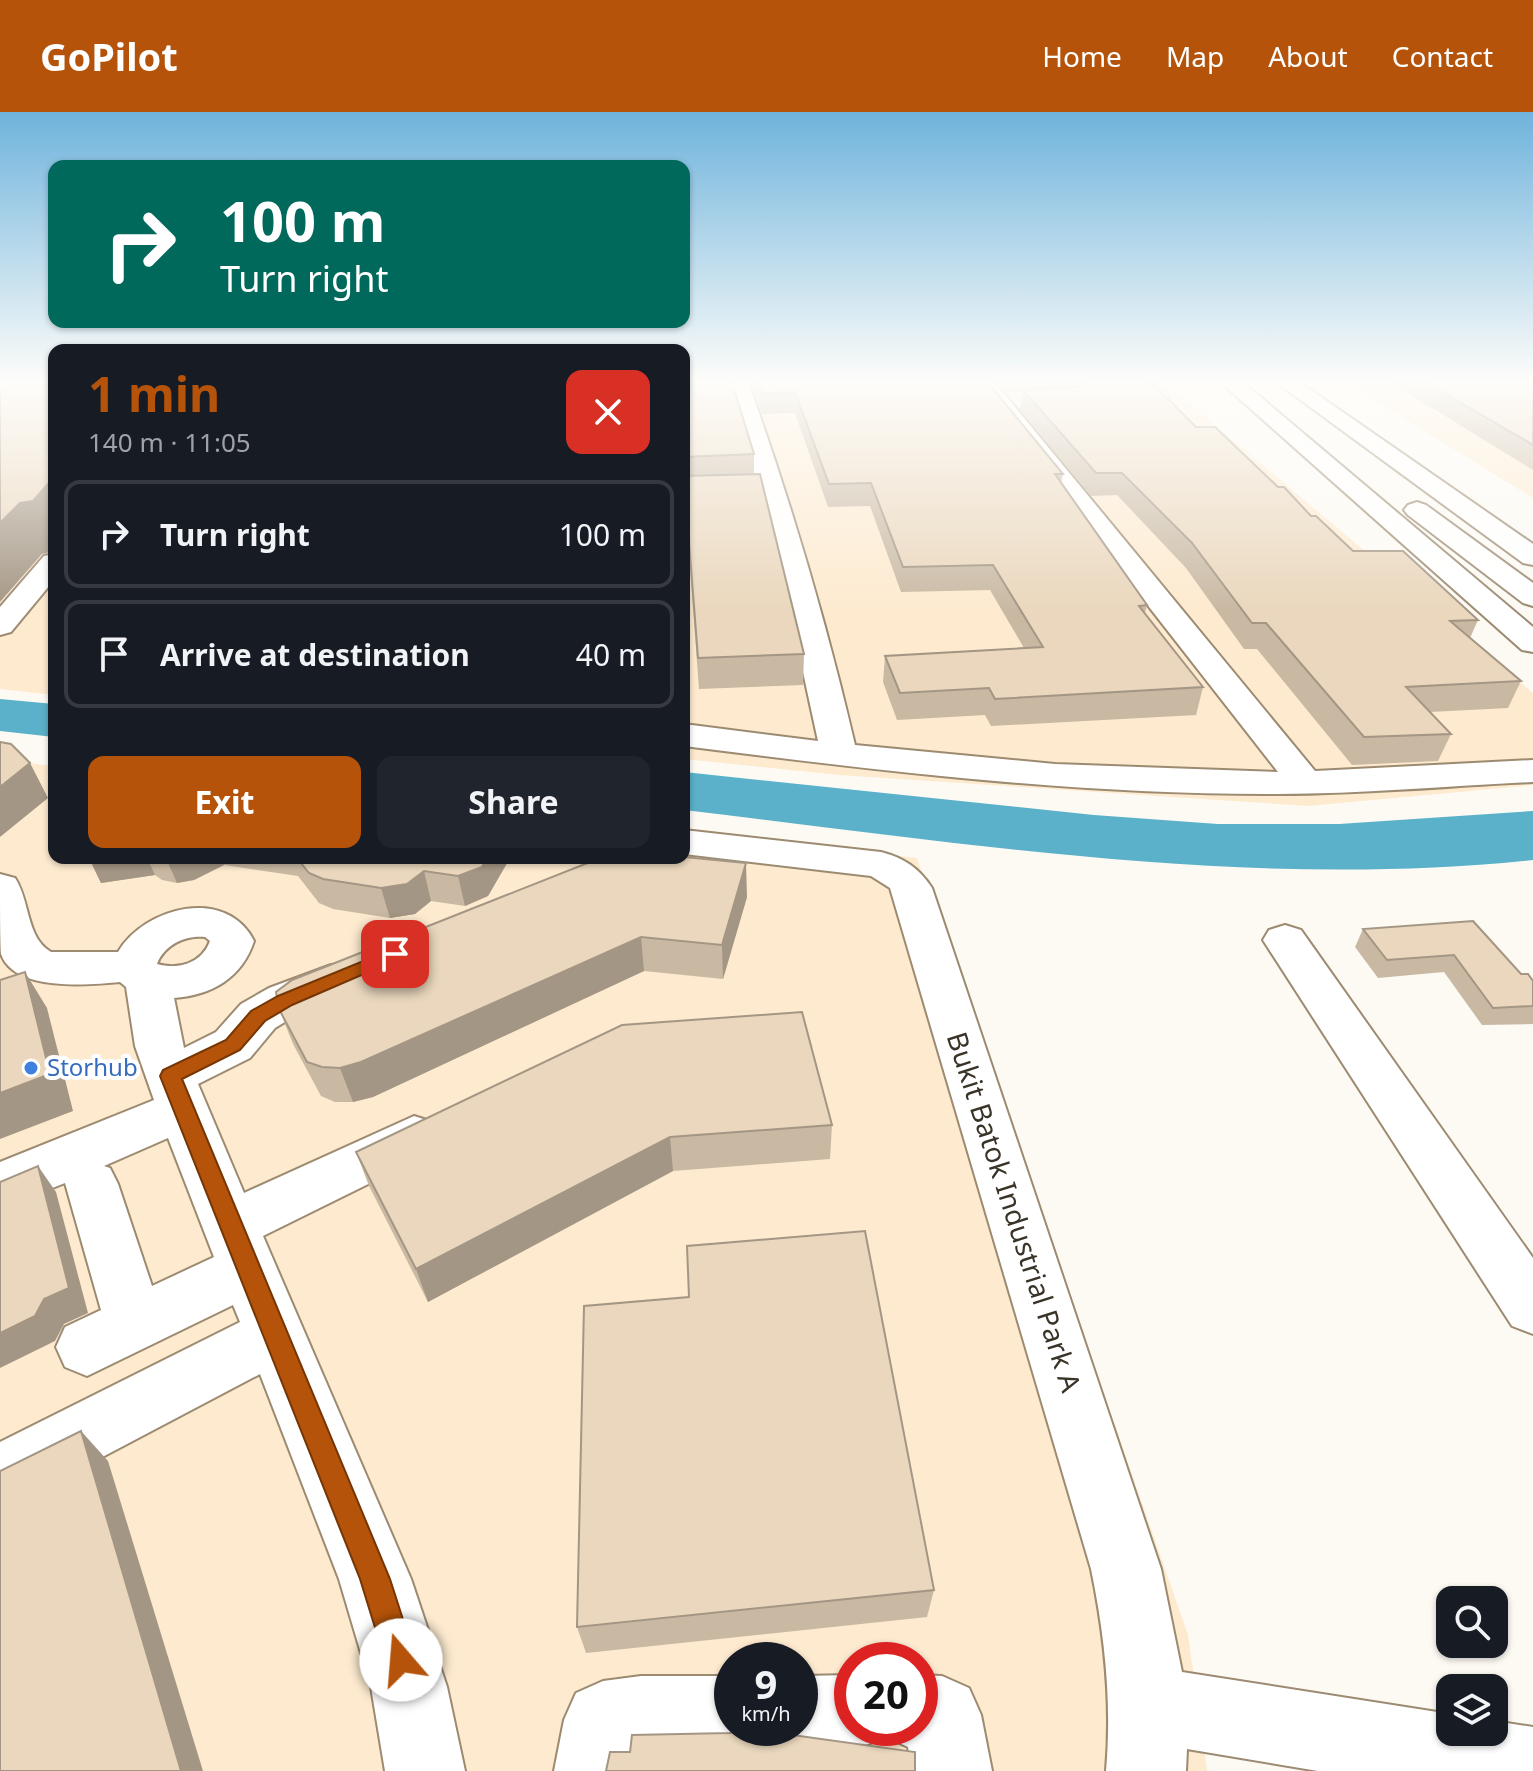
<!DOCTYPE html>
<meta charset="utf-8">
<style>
body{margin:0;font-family:"Noto Sans",sans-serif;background:#20242c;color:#f1f3f6;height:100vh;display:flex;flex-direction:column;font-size:30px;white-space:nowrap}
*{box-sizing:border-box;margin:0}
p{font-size:26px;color:#9ea1a6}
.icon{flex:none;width:44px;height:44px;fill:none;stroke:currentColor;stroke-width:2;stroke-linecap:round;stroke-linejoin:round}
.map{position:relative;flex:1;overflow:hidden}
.panel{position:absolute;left:48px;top:232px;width:642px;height:520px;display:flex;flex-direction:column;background:#171b24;border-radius:16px;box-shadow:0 2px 6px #0004}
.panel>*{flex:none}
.banner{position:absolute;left:48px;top:48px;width:642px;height:168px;border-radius:16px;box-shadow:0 2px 6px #0004;background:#00695c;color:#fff;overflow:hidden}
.controls{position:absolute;left:1436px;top:1474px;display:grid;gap:16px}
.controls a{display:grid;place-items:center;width:72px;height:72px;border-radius:16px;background:#171b24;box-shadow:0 2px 6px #0004;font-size:40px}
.speed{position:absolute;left:714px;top:1530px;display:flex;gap:16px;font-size:40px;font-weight:700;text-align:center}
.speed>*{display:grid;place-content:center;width:104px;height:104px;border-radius:50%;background:#171b24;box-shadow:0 2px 6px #0004;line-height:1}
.speed small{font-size:20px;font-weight:400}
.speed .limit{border:12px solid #d22;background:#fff;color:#111}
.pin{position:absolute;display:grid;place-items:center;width:68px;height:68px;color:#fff;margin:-34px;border-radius:16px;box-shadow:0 4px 12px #0006}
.me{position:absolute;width:88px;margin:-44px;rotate:342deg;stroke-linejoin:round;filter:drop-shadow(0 0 6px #0008)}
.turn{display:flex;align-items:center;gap:28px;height:168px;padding:0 40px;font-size:36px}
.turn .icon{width:104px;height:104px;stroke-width:2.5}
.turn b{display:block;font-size:56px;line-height:68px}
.round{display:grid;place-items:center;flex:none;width:84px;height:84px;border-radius:16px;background:#20242c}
.head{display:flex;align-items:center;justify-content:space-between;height:136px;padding:0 40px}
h1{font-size:48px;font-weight:700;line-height:60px;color:#b45309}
.action{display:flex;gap:16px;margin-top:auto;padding:16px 40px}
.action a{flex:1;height:92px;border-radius:16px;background:#b45309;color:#fff;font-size:32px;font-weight:700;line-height:92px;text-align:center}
.action a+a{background:#20242c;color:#f1f3f6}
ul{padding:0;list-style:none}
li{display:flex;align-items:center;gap:24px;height:108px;margin:0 16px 12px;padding:0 24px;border:4px solid #363941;border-radius:16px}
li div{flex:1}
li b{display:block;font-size:30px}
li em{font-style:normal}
header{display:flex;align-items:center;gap:48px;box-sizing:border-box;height:112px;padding:0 40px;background:#b45309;color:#fff}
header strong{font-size:38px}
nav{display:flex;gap:44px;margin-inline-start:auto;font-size:28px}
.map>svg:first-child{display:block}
</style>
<header>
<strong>GoPilot</strong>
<nav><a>Home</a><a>Map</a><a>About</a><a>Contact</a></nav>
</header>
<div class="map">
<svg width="1533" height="1659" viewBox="0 0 1533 1659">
<rect width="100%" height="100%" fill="#fdfaf4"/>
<!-- built -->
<g fill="#fdeacf" fill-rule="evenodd">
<polygon points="684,267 1161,267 1533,581 1533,673 1308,694 839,663 684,647"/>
<polygon points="1340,267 1533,267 1533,386"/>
<polygon points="54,291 54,583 0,577 0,294"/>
<path d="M0,648L54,654V746H684V721L917,746L1188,1523L1207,1659H0ZM732,1548H800V1616H732ZM852,1548H920V1616H852Z"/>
</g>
<!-- water -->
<g fill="#5ab1c9">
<polygon points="0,587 54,592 54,625 0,619"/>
<path d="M684,660L1094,703L1218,712H1339L1533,699V748C1249,778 965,731 684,698Z"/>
</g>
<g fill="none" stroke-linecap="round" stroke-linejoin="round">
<defs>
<g id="minor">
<path d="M727,267H747C790,387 826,509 855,633L1055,652L1278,660L971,267H992L1315,659L1533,648V670C1448,674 1363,682 1278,682C1079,683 881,659 684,634V612L818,629L780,454Z"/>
<polygon points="54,442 54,468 11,520 0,523 0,495 44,444"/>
<path d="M684,718L881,740C904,746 919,756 932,776L1161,1457L1182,1560L1450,1602V1620H1494V1609L1533,1615V1659H1318L1187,1637L1186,1659H1106C1112,1590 1105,1525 1091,1457L890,776L871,764L684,742Z"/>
<path d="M0,762L15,766C30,788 26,826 51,840H118C145,795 226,774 254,829C242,866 212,883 174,886L184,936L216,920L241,892L269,876L331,853L347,858L354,869L347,880L301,900L275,916L250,946L198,972L244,1081L414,1004L433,1010L440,1025L433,1040L263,1124L411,1467L447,1575L465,1659H385L371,1575L339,1467L260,1262L0,1399V1330L240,1210L233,1193L87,1264L65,1255L56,1235L65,1215L101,1198L65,1071L0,1097V1050L154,988L135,934L126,875L120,870C89,873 14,880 1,842C0,828 0,780 0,762ZM205,825L210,829C202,851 179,858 157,852C164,833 185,823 205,825ZM168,1026L214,1145L152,1174L118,1072L110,1056L104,1054Z"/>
<polygon points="1285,813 1301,818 1533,1146 1533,1222 1512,1214 1263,828 1269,818"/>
<path d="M852,1563V1616H884L879,1628C843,1643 809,1644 773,1629L767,1616H800V1564Z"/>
<polygon points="920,1563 942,1564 969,1576 981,1603 992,1659 912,1659 908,1635 893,1628 888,1616 920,1616"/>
<polygon points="641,1564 732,1564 732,1616 765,1616 759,1629 732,1640 636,1642 634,1659 554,1659 564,1608 576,1581 603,1569"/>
</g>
<g id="highway">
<polygon points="1217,267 1239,267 1533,515 1533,540 1522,538"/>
<polygon points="1272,267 1295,267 1533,432 1533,453 1523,451"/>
<polygon points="1417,390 1426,393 1533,471 1533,494 1523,491 1408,403 1404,398 1408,393"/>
</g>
</defs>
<!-- minor casing -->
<use href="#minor" stroke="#9c8a71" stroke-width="4"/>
<!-- highway casing -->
<use href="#highway" stroke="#9c8a71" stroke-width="4"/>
<!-- minor -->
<use href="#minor" fill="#fff" fill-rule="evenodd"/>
<!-- highway -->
<use href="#highway" fill="#fff" fill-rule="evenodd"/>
</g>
<!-- wall -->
<g fill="#c9b9a3">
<polygon points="684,267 754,342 754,362 804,542 803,573 699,577 684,376"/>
<polygon points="750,267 985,267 1063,362 1061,371 1147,493 1145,501 1203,575 1196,603 991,614 985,603 897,608 883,570 885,544 1024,536 990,478 901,480 870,394 828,395 795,301 762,302"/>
<polygon points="995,267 1161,267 1159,278 1196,315 1278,375 1353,439 1478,508 1470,526 1521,569 1508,596 1430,600 1451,622 1438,649 1352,653 1257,537 1244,537 1186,456 1117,383 1091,384 1020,298 1023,280 1005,280"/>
<polygon points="1385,267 1533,267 1533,358"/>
<polygon points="89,746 510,746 488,784 465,794 431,789 415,802 390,806 333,797 319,791 298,764 224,753 194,768 177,771 162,768 155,763 101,771"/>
<polygon points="747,785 723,867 644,859 373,985 353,990 335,990 321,984 293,932 279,897"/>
<polygon points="1363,817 1521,862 1533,869 1533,912 1482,913 1444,860 1378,866 1355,835"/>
<polygon points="832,1013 830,1047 673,1059 428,1190 369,1074 356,1040"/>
<polygon points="934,1478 927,1505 586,1541 577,1515"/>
</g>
<!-- shaded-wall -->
<g fill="#a49684">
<polygon points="54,365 54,439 42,442 0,490 0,411 20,391"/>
<polygon points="30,651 48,686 0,725 0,675"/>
<polygon points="89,746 147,746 155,763 101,771"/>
<polygon points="166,746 221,746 224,753 194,768 177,771"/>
<polygon points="487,746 510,746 488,784 465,794 458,764"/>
<polygon points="746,751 747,785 723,867 722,833"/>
<polygon points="424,759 431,789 415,802 390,806 381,776"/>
<polygon points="641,825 644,859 373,985 353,990 340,956"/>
<polygon points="25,860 47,896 73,999 0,1027 0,981"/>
<polygon points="670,1025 673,1059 428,1190 416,1157"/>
<polygon points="38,1054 56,1080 88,1201 64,1212 55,1229 0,1256 0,1221"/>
<polygon points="81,1319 108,1349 203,1659 181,1659"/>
</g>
<!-- building -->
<g fill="#ead7bd" stroke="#a49684" stroke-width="2">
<polygon points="0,267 54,267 54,365 33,389 20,391 0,411"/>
<polygon points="684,267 731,267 754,342 684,345"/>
<polygon points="757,267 985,267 1063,362 1055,362 1147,493 1139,494 1203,575 995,587 989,576 900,581 885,544 1043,535 993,453 903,455 871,371 829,372 795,280 762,282"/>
<polygon points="1091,267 1148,267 1196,315 1215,315 1278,375 1284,375 1311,404 1316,404 1353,439 1403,439 1478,508 1450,509 1521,569 1406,575 1451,622 1364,625 1266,511 1252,511 1192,431 1122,361 1096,361 1023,278 1079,275"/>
<polygon points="1420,267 1533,267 1533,333"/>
<polygon points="760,362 804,542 698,546 684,364"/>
<polygon points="0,630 11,632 30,651 0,675"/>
<polygon points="54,659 54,672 50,663"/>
<polygon points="684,745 746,751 722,833 641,825 361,950 340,956 322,955 307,950 279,897 276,880 292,868 585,752 606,746"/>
<polygon points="297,746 487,746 482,755 458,764 424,759 407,772 381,776 323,767 309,761"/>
<polygon points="1473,809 1521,862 1528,862 1533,869 1533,894 1493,896 1454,843 1387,848 1363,817"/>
<polygon points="25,860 50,962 0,981 0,868"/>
<polygon points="802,900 832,1013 670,1025 416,1157 356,1040 622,913"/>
<polygon points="38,1054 69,1176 44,1187 35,1204 0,1221 0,1070"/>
<polygon points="865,1119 934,1478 577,1515 584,1194 689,1185 687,1134"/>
<polygon points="81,1319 181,1659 0,1659 0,1359"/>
<polygon points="742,1616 915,1640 915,1659 606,1659 610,1640 630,1640 632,1623 730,1621"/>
</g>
<!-- sky -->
<linearGradient id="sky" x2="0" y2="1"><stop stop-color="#6fb3dc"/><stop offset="0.54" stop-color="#fefdfa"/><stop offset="1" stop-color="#fefdfa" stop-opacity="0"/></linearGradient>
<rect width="1533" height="499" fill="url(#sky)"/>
<!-- route -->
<polygon fill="#b45309" stroke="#753606" stroke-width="2" points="395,836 401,838 404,842 401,846 292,893 265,909 240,938 182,967 390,1467 416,1548 412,1559 401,1563 390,1559 385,1548 360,1467 160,964 163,958 226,928 251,899 278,884"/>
<!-- markers -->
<circle fill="#3f7fe0" stroke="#fff" stroke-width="3" cx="31" cy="956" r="8"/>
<g text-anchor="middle" stroke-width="8" stroke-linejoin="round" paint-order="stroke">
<!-- shop labels -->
<g font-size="24" fill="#366cbe" stroke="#fff" text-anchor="start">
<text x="47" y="964">Storhub</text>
</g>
<!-- near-street labels -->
<g font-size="28" fill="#3a3328" stroke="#fff">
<text transform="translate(1014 1100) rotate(72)" y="10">Bukit Batok Industrial Park A</text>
</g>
</g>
</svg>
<div class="controls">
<a><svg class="icon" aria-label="search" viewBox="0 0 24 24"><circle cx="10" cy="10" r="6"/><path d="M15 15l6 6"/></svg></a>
<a><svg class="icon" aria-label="layers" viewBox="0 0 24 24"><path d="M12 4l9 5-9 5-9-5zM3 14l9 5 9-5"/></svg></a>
</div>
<div class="speed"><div>9<small>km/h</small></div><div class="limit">20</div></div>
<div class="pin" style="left:395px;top:842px;background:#d93025"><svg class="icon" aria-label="arrive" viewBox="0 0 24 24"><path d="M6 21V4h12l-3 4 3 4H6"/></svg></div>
<svg class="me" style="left:401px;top:1548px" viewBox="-20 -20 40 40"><circle r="19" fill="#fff"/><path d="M0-13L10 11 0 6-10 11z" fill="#b45309"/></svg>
<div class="banner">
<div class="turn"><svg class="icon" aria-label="right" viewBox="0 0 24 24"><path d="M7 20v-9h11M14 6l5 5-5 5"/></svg><div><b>100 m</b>Turn right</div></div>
</div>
<section class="panel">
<div class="head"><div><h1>1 min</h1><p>140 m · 11:05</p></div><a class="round" style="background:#d93025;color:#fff"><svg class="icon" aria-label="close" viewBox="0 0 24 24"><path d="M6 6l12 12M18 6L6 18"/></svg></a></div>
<ul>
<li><svg class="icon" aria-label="right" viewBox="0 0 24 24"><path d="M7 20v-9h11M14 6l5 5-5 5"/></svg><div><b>Turn right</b></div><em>100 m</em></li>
<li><svg class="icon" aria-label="arrive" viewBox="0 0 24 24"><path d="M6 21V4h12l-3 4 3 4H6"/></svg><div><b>Arrive at destination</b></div><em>40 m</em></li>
</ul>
<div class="action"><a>Exit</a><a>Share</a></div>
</section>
</div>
